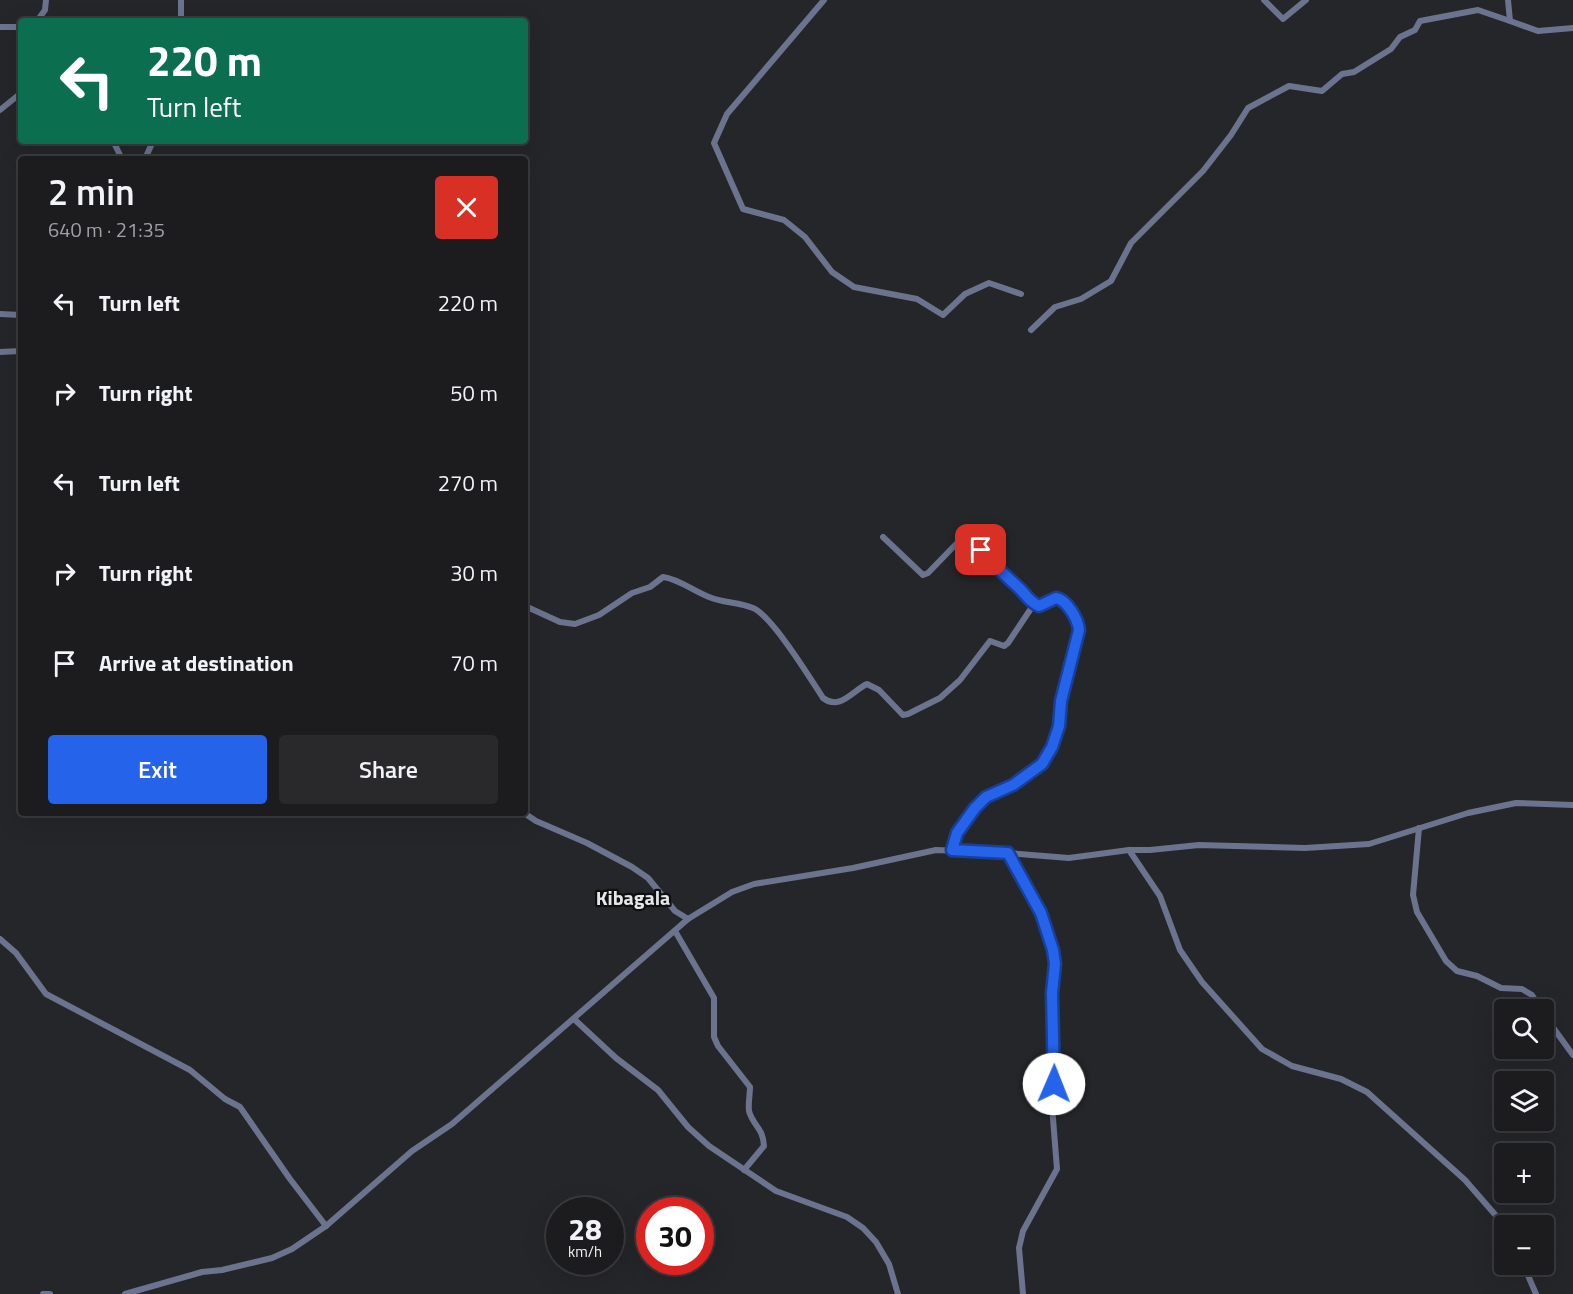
<!DOCTYPE html>
<meta charset="utf-8">
<style>
body{margin:0;font-family:"Titillium Web",sans-serif;background:#29292c;color:#f1f3f6;height:100vh;display:flex;flex-direction:column;font-size:22px;white-space:nowrap}
*{box-sizing:border-box;margin:0}
p{font-size:20px;color:#a0a1a4}
.icon{flex:none;width:33px;height:33px;fill:none;stroke:currentColor;stroke-width:2;stroke-linecap:round;stroke-linejoin:round}
.map{position:relative;flex:1;overflow:hidden}
.drawer{position:absolute;left:18px;top:156px;width:510px;height:660px;display:flex;flex-direction:column;background:#1c1c1f;border-radius:6px;box-shadow:0 6px 24px #0002,0 0 0 2px #3a3a3d}
.drawer>*{flex:none}
.hud{position:absolute;left:18px;top:18px;width:510px;height:126px;border-radius:6px;box-shadow:0 6px 24px #0002,0 0 0 2px #3a3a3d;background:#0b6e4f;color:#fff;overflow:hidden}
.tools{position:absolute;left:1494px;top:999px;display:grid;gap:12px}
.tools a{display:grid;place-items:center;width:60px;height:60px;border-radius:6px;background:#1c1c1f;box-shadow:0 6px 24px #0002,0 0 0 2px #3a3a3d;font-size:30px}
.speed{position:absolute;left:546px;top:1197px;display:flex;gap:12px;font-size:30px;font-weight:700;text-align:center}
.speed>*{display:grid;place-content:center;width:78px;height:78px;border-radius:50%;background:#1c1c1f;box-shadow:0 6px 24px #0002,0 0 0 2px #3a3a3d;line-height:1}
.speed small{font-size:15px;font-weight:400}
.speed .limit{border:9px solid #d22;background:#fff;color:#111}
.pin{position:absolute;display:grid;place-items:center;width:51px;height:51px;color:#fff;margin:-26px;border-radius:12px;box-shadow:0 3px 9px #0006}
.me{position:absolute;width:66px;margin:-33px;rotate:1deg;stroke-linejoin:round;filter:drop-shadow(0 0 4px #0008)}
.turn{display:flex;align-items:center;gap:21px;height:126px;padding:0 30px;font-size:27px}
.turn .icon{width:78px;height:78px;stroke-width:2.5}
.turn b{display:block;font-size:42px;line-height:51px}
.round{display:grid;place-items:center;flex:none;width:63px;height:63px;border-radius:6px;background:#29292c}
.headline{display:flex;align-items:center;justify-content:space-between;height:102px;padding:0 30px}
h1{font-size:36px;font-weight:600;line-height:45px}
.action{display:flex;gap:12px;margin-top:auto;padding:12px 30px}
.action a{flex:1;height:69px;border-radius:6px;background:#2563eb;color:#fff;font-size:24px;font-weight:600;line-height:69px;text-align:center}
.action a+a{background:#29292c;color:#f1f3f6}
ul{padding:0;list-style:none}
li{display:flex;align-items:center;gap:18px;height:90px;padding:0 30px}
li div{flex:1}
li b{display:block;font-size:22px}
li em{font-style:normal}
.map>svg:first-child{display:block}
</style>
<div class="map">
<svg width="1573" height="1294" viewBox="0 0 1573 1294">
<rect width="100%" height="100%" fill="#252629"/>
<g fill="none" stroke-linecap="round" stroke-linejoin="round">
<!-- minor -->
<g stroke="#6c738f" stroke-width="6">
<polyline points="824,0 727,114 714,143 743,209 784,220 805,237 832,272 854,287 917,299 943,315 965,294 989,283 1021,294"/>
<polyline points="1264,0 1283,19 1306,0"/>
<polyline points="1508,0 1510,21 1538,31 1573,28"/>
<polyline points="37,21 45,10 46,0"/>
<polyline points="181,21 181,0"/>
<polyline points="0,27 21,27"/>
<polyline points="0,110 21,93"/>
<polyline points="113,141 122,159"/>
<polyline points="145,159 153,141"/>
<polyline points="0,314 21,315"/>
<polyline points="1031,330 1055,307 1081,299 1111,281 1131,243 1203,171 1231,135 1248,108 1289,86 1322,91 1342,74 1354,72 1391,49 1400,37 1415,30 1420,21 1478,10 1510,21"/>
<polyline points="0,352 21,351"/>
<path d="M883,537L923,575L928,573L960,540L972,541L996,569L1020,588L1034,604L1039,606L1060,599C1070,605 1079,622 1079,634L1061,701L1059,726L1052,747L1042,764L1013,785L986,797L975,808L957,833L952,850"/>
<path d="M525,606L560,622L575,624L599,615L632,593L650,587L663,577C679,579 693,591 709,597C723,603 739,602 753,608C772,616 810,678 823,698C840,711 852,691 867,684L879,690L903,715L908,714L940,698L960,680L990,641L1004,646L1008,643L1034,604"/>
<polyline points="524,813 536,821 587,843 632,867 648,878 675,911 688,919 732,892 754,884 853,868 936,850 1008,853 1069,858 1129,850 1150,850 1199,845 1305,848 1369,844 1468,813 1516,803 1573,805"/>
<polyline points="1419,828 1413,895 1417,912 1446,961 1457,971 1477,976 1501,988 1522,989 1532,995 1541,1010"/>
<polyline points="1129,850 1160,896 1180,950 1202,982 1262,1049 1292,1066 1341,1079 1367,1092 1465,1180 1505,1226"/>
<polyline points="1008,853 1041,913 1053,950 1055,964 1052,993 1054,1060 1052,1106 1057,1169 1023,1231 1019,1248 1023,1294"/>
<path d="M675,931L714,998V1037L718,1046L750,1087C750,1094 748,1104 749,1111C753,1126 763,1127 764,1146L744,1170"/>
<polyline points="0,939 16,953 46,994 190,1070 225,1099 240,1107 290,1179 326,1226"/>
<polyline points="1544,1015 1573,1055"/>
<polyline points="574,1019 616,1058 658,1090 688,1127 709,1146 776,1191 847,1217 863,1228 876,1242 889,1264 898,1294"/>
<polyline points="1523,1264 1536,1294"/>
<polyline points="43,1294 50,1294"/>
<polyline points="125,1294 202,1272 222,1270 272,1258 292,1249 326,1226 412,1151 452,1124 688,919"/>
</g>
</g>
<g fill="none" stroke-linecap="round" stroke-linejoin="round">
<defs>
<path id="route" d="M981,550C994,566 1003,573 1018,587C1025,593 1029,602 1039,606L1056,598C1067,600 1078,619 1079,630L1061,701L1059,726L1052,747L1042,764L1013,785L986,797L975,808L957,833L952,850L1008,853L1041,913L1053,950L1055,964L1052,993L1054,1084"/>
</defs>
<!-- route casing -->
<use href="#route" stroke="#184099" stroke-width="15"/>
<!-- route -->
<use href="#route" stroke="#2563eb" stroke-width="10"/>
</g>
<g text-anchor="middle" stroke-width="4.5" stroke-linejoin="round" paint-order="stroke">
<!-- quarter labels -->
<g font-size="20" font-weight="bold" fill="#e6e7e9" stroke="#0f0f10">
<text x="633" y="905">Kibagala</text>
</g>
</g>
</svg>
<div class="tools">
<a><svg class="icon" aria-label="search" viewBox="0 0 24 24"><circle cx="10" cy="10" r="6"/><path d="M15 15l6 6"/></svg></a>
<a><svg class="icon" aria-label="layers" viewBox="0 0 24 24"><path d="M12 4l9 5-9 5-9-5zM3 14l9 5 9-5"/></svg></a>
<a>+</a>
<a>−</a>
</div>
<div class="speed"><div>28<small>km/h</small></div><div class="limit">30</div></div>
<div class="pin" style="left:981px;top:550px;background:#d93025"><svg class="icon" aria-label="arrive" viewBox="0 0 24 24"><path d="M6 21V4h12l-3 4 3 4H6"/></svg></div>
<svg class="me" style="left:1054px;top:1084px" viewBox="-20 -20 40 40"><circle r="19" fill="#fff"/><path d="M0-13L10 11 0 6-10 11z" fill="#2563eb"/></svg>
<div class="hud">
<div class="turn"><svg class="icon" aria-label="left" viewBox="0 0 24 24"><path d="M17 20v-9H6M10 6l-5 5 5 5"/></svg><div><b>220 m</b>Turn left</div></div>
</div>
<section class="drawer">
<div class="headline"><div><h1>2 min</h1><p>640 m · 21:35</p></div><a class="round" style="background:#d93025;color:#fff"><svg class="icon" aria-label="close" viewBox="0 0 24 24"><path d="M6 6l12 12M18 6L6 18"/></svg></a></div>
<ul>
<li><svg class="icon" aria-label="left" viewBox="0 0 24 24"><path d="M17 20v-9H6M10 6l-5 5 5 5"/></svg><div><b>Turn left</b></div><em>220 m</em></li>
<li><svg class="icon" aria-label="right" viewBox="0 0 24 24"><path d="M7 20v-9h11M14 6l5 5-5 5"/></svg><div><b>Turn right</b></div><em>50 m</em></li>
<li><svg class="icon" aria-label="left" viewBox="0 0 24 24"><path d="M17 20v-9H6M10 6l-5 5 5 5"/></svg><div><b>Turn left</b></div><em>270 m</em></li>
<li><svg class="icon" aria-label="right" viewBox="0 0 24 24"><path d="M7 20v-9h11M14 6l5 5-5 5"/></svg><div><b>Turn right</b></div><em>30 m</em></li>
<li><svg class="icon" aria-label="arrive" viewBox="0 0 24 24"><path d="M6 21V4h12l-3 4 3 4H6"/></svg><div><b>Arrive at destination</b></div><em>70 m</em></li>
</ul>
<div class="action"><a>Exit</a><a>Share</a></div>
</section>
</div>
